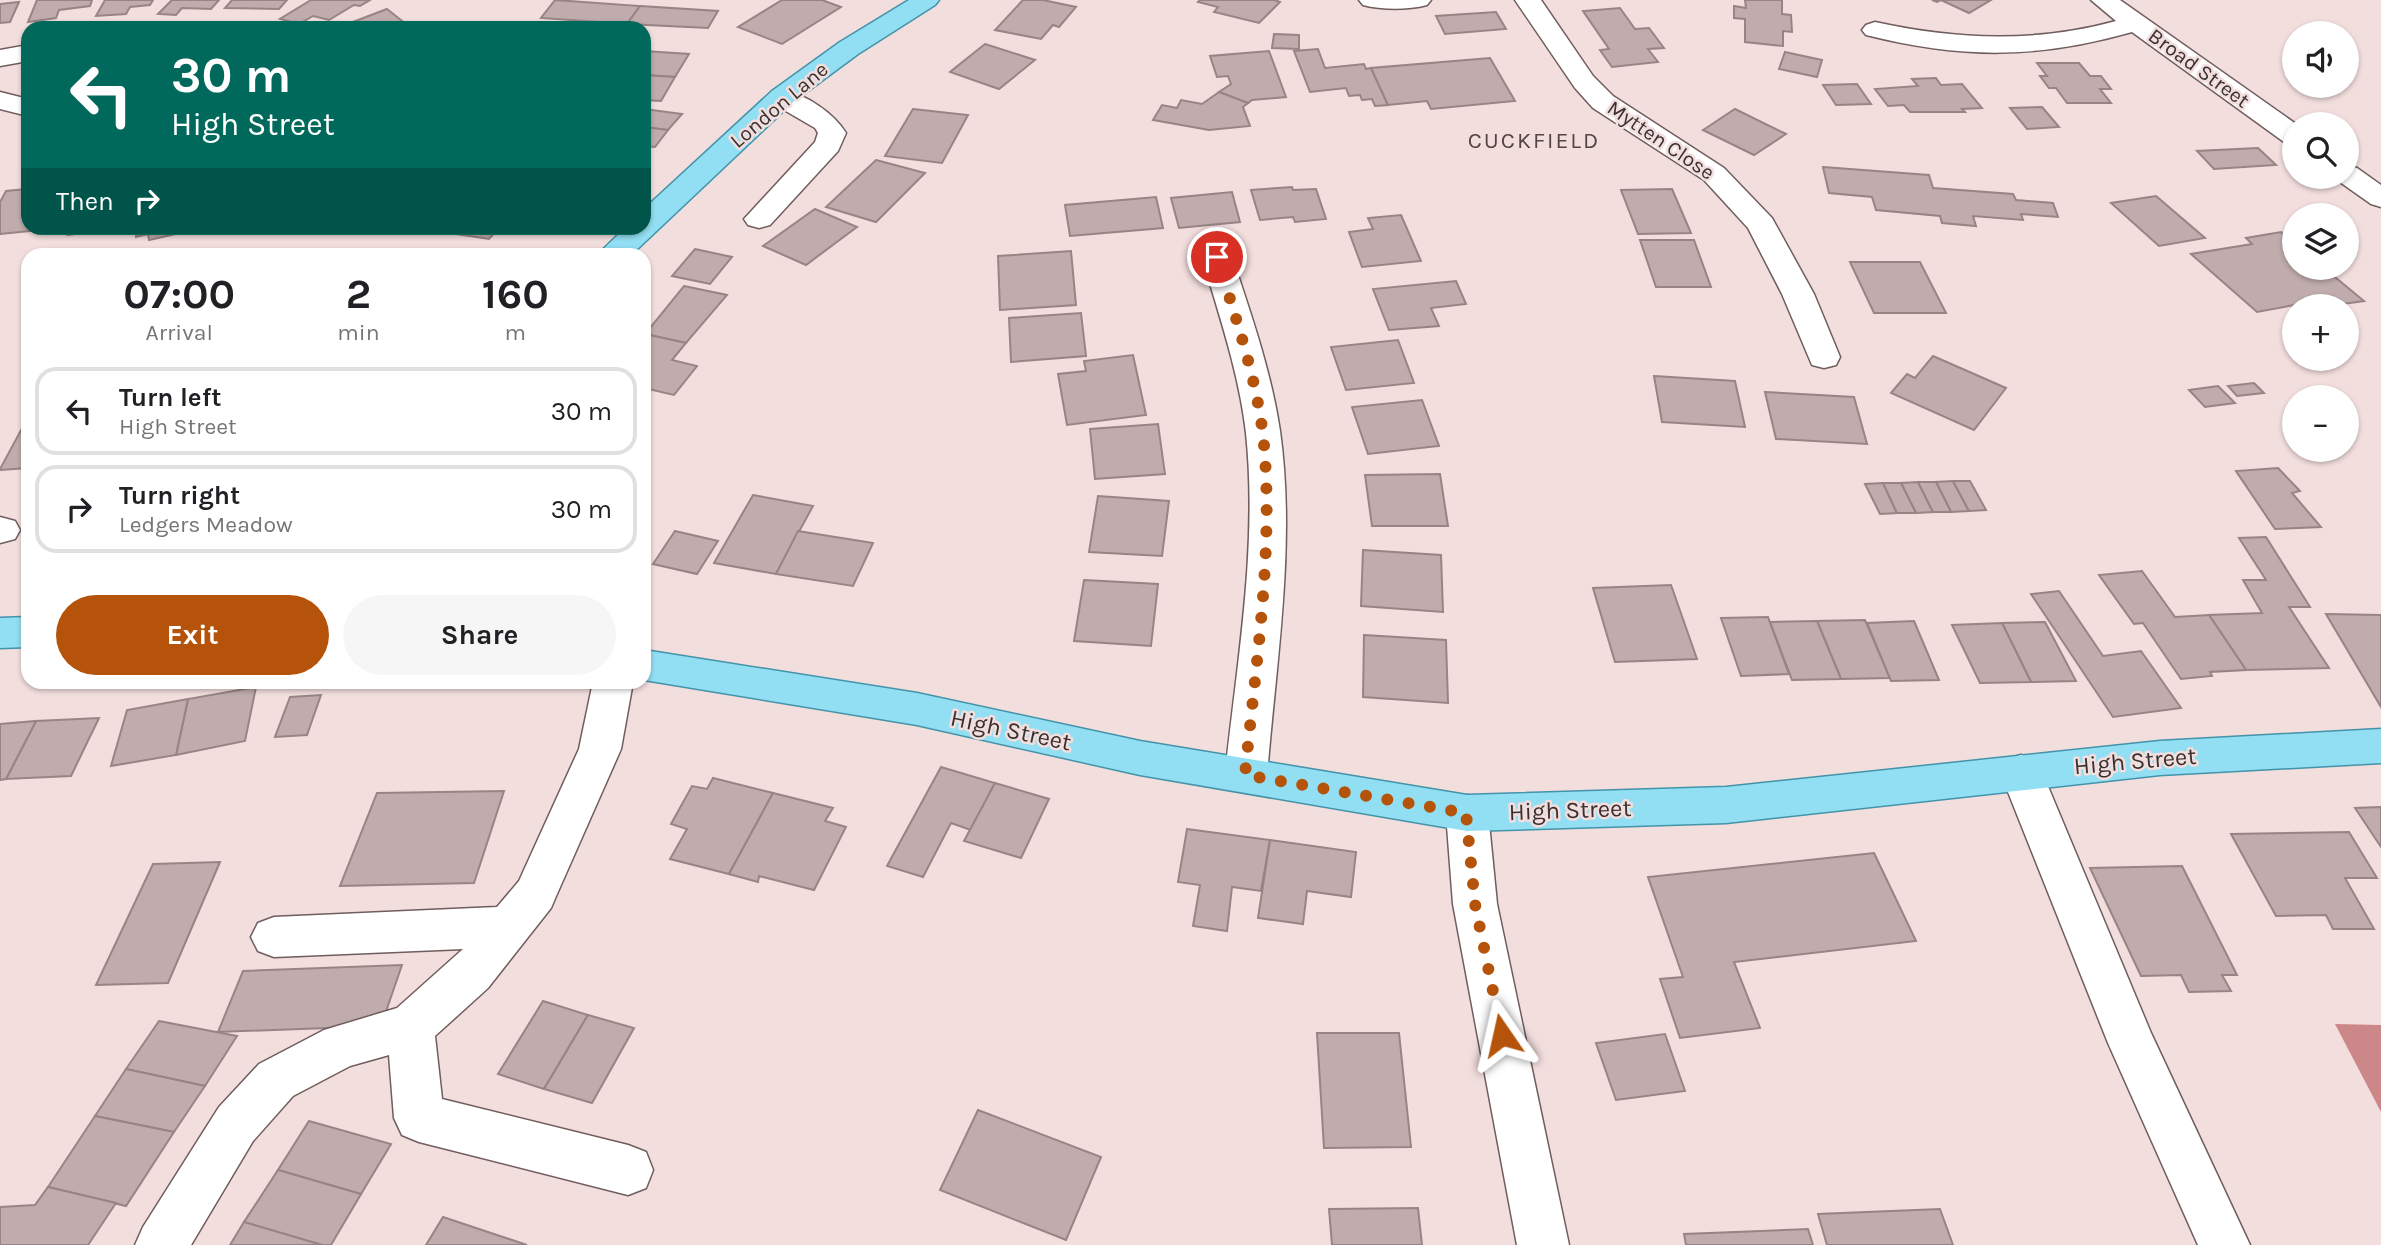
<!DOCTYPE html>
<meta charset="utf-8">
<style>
body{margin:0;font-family:Karla,sans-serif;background:#f6f6f6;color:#202124;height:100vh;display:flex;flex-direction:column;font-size:26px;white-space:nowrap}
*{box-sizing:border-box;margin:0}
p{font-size:23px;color:#757577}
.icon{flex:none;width:38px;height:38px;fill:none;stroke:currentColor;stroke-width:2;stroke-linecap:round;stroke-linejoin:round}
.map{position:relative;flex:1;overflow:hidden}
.side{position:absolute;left:21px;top:248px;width:630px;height:441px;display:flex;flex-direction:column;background:#fff;border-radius:21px;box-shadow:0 2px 5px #0004}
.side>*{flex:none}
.banner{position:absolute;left:21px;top:21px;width:630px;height:214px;border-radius:21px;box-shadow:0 2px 5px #0004;background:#00695c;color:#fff;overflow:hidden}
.tools{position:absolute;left:2282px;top:21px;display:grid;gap:14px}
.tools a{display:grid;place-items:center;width:77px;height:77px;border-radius:50%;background:#fff;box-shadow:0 2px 5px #0004;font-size:35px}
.pin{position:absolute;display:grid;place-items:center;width:60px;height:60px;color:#fff;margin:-30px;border:4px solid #fff;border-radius:50%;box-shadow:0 2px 7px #0007}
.me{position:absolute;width:77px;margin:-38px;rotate:349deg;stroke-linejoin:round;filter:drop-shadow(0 0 5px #0008)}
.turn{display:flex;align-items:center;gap:24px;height:147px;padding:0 35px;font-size:32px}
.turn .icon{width:91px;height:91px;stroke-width:2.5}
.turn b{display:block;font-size:49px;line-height:60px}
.then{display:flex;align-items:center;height:66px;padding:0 35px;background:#0003;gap:14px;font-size:26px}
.eta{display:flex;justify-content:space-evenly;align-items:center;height:119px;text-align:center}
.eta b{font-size:42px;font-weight:700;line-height:49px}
.primary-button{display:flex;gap:14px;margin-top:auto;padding:14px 35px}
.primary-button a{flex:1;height:80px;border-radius:42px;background:#b45309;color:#fff;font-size:28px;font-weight:700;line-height:80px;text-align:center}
.primary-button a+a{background:#f6f6f6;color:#202124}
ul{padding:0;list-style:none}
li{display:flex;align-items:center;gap:21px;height:88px;margin:0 14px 10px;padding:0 21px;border:4px solid #e0e0e0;border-radius:21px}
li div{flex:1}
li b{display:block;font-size:26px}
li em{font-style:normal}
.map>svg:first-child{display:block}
</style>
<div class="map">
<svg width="2381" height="1245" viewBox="0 0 2381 1245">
<rect width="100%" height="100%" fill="#f3dede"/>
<!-- water -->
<polygon fill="#cc8789" points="2335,1024 2381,1025 2381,1112"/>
<!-- building -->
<g fill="#c0acac" stroke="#988484" stroke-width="2">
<polygon points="37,0 92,0 90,6 59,10 56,18 28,22"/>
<polygon points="105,0 153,0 150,5 130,7 126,14 96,16"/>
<polygon points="172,0 219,0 211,9 182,8 176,15 158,14"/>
<polygon points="232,0 287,0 279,9 225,8"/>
<polygon points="311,0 370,0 360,6 354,5 329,20 313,16 299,24 280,19"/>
<polygon points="555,0 640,6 627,24 541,18"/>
<polygon points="782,0 822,0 841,7 782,44 738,27"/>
<polygon points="1023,0 1043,0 1076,7 1059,27 1053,25 1041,39 995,30"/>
<polygon points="1200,0 1274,0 1280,2 1259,23 1214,12 1218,7 1198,2"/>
<polygon points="1745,0 1782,0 1782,14 1791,15 1792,32 1783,31 1783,46 1745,42 1745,19 1734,18 1734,6 1746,8"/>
<polygon points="1932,0 1991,0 1969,13 1941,0 1937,2"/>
<polygon points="19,2 10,22 0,23 0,4"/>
<polygon points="640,6 718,11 708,28 627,24"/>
<polygon points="1620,8 1635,29 1649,28 1664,48 1648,49 1658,62 1612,67 1600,50 1609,49 1583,11"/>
<polygon points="387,9 411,28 337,28"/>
<polygon points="1496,12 1506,29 1445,34 1436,16"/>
<polygon points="1274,34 1299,35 1299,49 1272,48"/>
<polygon points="985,44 1035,60 999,89 950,72"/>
<polygon points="1318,49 1325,68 1364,64 1366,69 1371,68 1388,105 1375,106 1372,99 1362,100 1360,95 1349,96 1346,88 1310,92 1294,51"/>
<polygon points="644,51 689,54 675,77 644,75"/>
<polygon points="1269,51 1286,97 1252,100 1248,103 1219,92 1231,84 1228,76 1217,77 1210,56"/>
<polygon points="1785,52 1822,60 1817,77 1779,69"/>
<polygon points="1490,58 1515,101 1431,109 1427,101 1388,105 1371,68"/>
<polygon points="2037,63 2079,63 2090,76 2101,76 2111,89 2100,89 2111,103 2067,103 2056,88 2049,88 2040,76 2047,76"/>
<polygon points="644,75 675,77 661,101 644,100"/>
<polygon points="1936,78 1941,85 1962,84 1982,108 1962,109 1965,112 1910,112 1904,105 1888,106 1875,89 1918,86 1912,79"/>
<polygon points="1857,84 1871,104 1836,105 1823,85"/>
<polygon points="1219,92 1248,103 1243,107 1250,126 1209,130 1153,120 1162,105 1177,108 1181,100 1202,104"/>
<polygon points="2042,107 2059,127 2027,129 2010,108"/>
<polygon points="644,109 682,114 668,130 644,127"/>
<polygon points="913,109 968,115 942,163 885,156"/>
<polygon points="1735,109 1786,134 1754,155 1703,130"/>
<polygon points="644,127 668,130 655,147 644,146"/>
<polygon points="2258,148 2276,165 2214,169 2197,151"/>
<polygon points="876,160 925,173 876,222 826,207"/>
<polygon points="1823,167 1929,175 1933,188 2013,194 2016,200 2053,203 2058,217 2021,214 2023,220 1973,216 1976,226 1942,223 1940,216 1876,210 1872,197 1829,193"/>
<polygon points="1292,187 1293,190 1316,189 1326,219 1295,222 1293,217 1260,220 1251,190"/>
<polygon points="27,189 22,198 28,198 28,228 41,228 40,230 0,234 0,202 6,191"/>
<polygon points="1672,189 1691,233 1638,234 1621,190"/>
<polygon points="1232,192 1240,222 1179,228 1171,198"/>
<polygon points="2156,196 2205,238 2159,246 2111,203"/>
<polygon points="1156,197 1163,228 1070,236 1065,205"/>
<polygon points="815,209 857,227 806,265 763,246"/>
<polygon points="1401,215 1421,261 1362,267 1349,232 1373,229 1368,218"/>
<polygon points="71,228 119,228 68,235"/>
<polygon points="136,228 202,228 149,240 148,234 136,237"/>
<polygon points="447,228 499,228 489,239 443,232"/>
<polygon points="2281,232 2294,244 2294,268 2324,268 2364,301 2329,306 2321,300 2257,312 2191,254 2252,244 2246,238"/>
<polygon points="1640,240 1694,240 1711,287 1656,287"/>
<polygon points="695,249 732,257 710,284 672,276"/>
<polygon points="1071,251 1076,305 1000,310 998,256"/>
<polygon points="479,252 478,256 426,256 428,253"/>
<polygon points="1850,262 1920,262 1946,313 1874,313"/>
<polygon points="1456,281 1466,304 1431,308 1439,326 1389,330 1373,289"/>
<polygon points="684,286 727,295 686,343 645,334"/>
<polygon points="1081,313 1086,356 1011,362 1009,318"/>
<polygon points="645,334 686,343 672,360 697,366 674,395 644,388"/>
<polygon points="1398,340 1414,383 1346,390 1331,347"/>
<polygon points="1133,355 1146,415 1067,425 1058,374 1086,371 1084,361"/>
<polygon points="1933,356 2006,388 1974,430 1891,393 1907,374 1915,378"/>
<polygon points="1654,376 1735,381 1745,427 1662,422"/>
<polygon points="2254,383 2264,393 2237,396 2228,386"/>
<polygon points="2218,386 2235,403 2205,407 2189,390"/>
<polygon points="1765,392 1854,397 1867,444 1776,439"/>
<polygon points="1422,400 1439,446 1368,454 1352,407"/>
<polygon points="27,419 28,468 0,470 0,469"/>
<polygon points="1158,424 1165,474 1095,479 1090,429"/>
<polygon points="2278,468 2300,491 2292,493 2321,527 2275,529 2236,471"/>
<polygon points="1440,474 1448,526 1372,526 1365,475"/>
<polygon points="1953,481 1969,511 1951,512 1936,482"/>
<polygon points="1953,481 1970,481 1986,510 1969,511"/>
<polygon points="1918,482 1933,512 1916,513 1901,483"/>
<polygon points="1918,482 1936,482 1951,512 1933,512"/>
<polygon points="1883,483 1897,513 1880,514 1865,484"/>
<polygon points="1883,483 1901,483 1916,513 1897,513"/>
<polygon points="753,495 813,506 776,574 714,563"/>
<polygon points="1098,496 1169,501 1162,556 1089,552"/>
<polygon points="675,531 718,541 697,574 653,564"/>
<polygon points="798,531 873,543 853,586 776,574"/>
<polygon points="2266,537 2310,607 2289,607 2329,668 2246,670 2209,615 2262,613 2243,580 2266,580 2239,538"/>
<polygon points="1363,550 1441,555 1443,612 1361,606"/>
<polygon points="2142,571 2175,617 2209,615 2246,670 2210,672 2212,676 2181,679 2143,623 2134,624 2099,575"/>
<polygon points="1084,580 1158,584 1151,646 1074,641"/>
<polygon points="1671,585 1697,659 1615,662 1593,588"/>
<polygon points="2059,591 2103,656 2141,651 2181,708 2113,717 2031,594"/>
<polygon points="2326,614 2381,615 2381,707"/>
<polygon points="1768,617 1789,674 1741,676 1721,618"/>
<polygon points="1865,620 1890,678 1841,679 1817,621"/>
<polygon points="1817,621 1841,679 1792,680 1770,622"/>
<polygon points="1914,621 1939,680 1891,681 1867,623"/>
<polygon points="2045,622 2076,681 2031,682 2002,623"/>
<polygon points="2002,623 2031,682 1980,683 1952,625"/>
<polygon points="1364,635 1446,640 1448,703 1363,697"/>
<polygon points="256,687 245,741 176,755 188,699"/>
<polygon points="321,695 307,735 275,737 290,697"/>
<polygon points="188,699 176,755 111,766 127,710"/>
<polygon points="99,718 71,776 6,779 36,721"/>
<polygon points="36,721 6,779 0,780 0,724"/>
<polygon points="941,767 995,783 971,830 951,823 923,877 887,866"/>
<polygon points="713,778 773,793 729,874 670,859 687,829 671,824 692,786 707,789"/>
<polygon points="995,783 1049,799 1021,858 964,841"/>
<polygon points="504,791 474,883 340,886 377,793"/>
<polygon points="773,793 833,808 825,821 846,827 814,890 759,876 758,882 729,874"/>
<polygon points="2381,807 2381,847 2355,808"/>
<polygon points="1187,829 1270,840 1261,891 1232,887 1227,931 1193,926 1200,885 1178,882"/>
<polygon points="2349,832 2377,878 2345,878 2374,929 2333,929 2326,915 2276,916 2231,834"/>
<polygon points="1270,840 1356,852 1351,897 1307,891 1303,924 1258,918"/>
<polygon points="1874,853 1916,941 1734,962 1760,1028 1680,1038 1660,979 1683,977 1648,877"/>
<polygon points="220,862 168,983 96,985 153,864"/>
<polygon points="2182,866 2237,975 2222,975 2231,991 2189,992 2181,975 2141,976 2090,868"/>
<polygon points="402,965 381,1026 218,1032 243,971"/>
<polygon points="543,1001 588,1015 544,1089 498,1074"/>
<polygon points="588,1015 634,1028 592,1103 544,1089"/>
<polygon points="159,1021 237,1036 205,1086 126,1069"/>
<polygon points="1317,1033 1399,1033 1411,1147 1324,1148"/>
<polygon points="1665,1034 1685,1091 1616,1100 1596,1043"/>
<polygon points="126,1069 205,1086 174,1132 95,1116"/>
<polygon points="978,1110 1101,1157 1066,1240 940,1190"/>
<polygon points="95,1116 174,1132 126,1206 48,1187"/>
<polygon points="309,1121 391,1144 361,1194 278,1170"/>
<polygon points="278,1170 361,1194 331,1245 322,1245 244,1222"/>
<polygon points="48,1187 116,1203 88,1245 0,1245 0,1207 35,1205"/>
<polygon points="1418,1208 1422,1245 1332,1245 1329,1209"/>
<polygon points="1940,1209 1953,1245 1827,1245 1818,1214"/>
<polygon points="443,1217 527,1245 426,1245"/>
<polygon points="244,1222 322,1245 230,1245"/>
<polygon points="1808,1229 1813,1245 1686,1245 1684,1234"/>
</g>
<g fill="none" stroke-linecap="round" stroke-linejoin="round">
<defs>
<g id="minor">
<path d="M1359,0H1431L1427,5C1408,10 1382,10 1363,5Z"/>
<polygon points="1515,0 1541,0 1593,76 1613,96 1724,168 1772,218 1814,294 1840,357 1836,365 1824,368 1812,365 1782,294 1748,228 1704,180 1593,108 1575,88"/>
<path d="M2091,0H2120L2296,124L2294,144L2284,142L2132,32C2037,59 1962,59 1866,35L1862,30L1866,25L1875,22C1958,40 2035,43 2116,21Z"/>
<polygon points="28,45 28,61 0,66 0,50"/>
<path d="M782,89C806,95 833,112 846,133L838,151L770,225L759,228L748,225L744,219L815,142L818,133L815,128L772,103L768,97L772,91Z"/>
<polygon points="0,92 28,99 28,116 0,109"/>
<polygon points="2347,165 2357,168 2381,185 2381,207 2371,204 2337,180 2334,177 2347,177"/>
<path d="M1217,248L1228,250L1232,257C1251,314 1271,371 1280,431C1296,544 1276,662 1267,775L1261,787L1246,792L1231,787L1225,775C1237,662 1258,547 1246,433C1239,373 1219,315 1202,257L1206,250Z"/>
<polygon points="0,517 15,521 20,530 15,539 0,543"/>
<polygon points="593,682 633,682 621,749 557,894 551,908 488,988 435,1036 442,1099 628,1145 646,1152 653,1170 646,1188 628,1195 419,1142 402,1135 394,1118 389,1055 350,1066 293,1096 253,1141 191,1245 135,1245 143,1227 219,1107 259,1064 324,1030 397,1008 463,949 274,957 258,951 251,937 258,923 274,917 497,907 519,881 579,749"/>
<polygon points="2021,755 2036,760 2042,772 2151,1033 2250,1245 2198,1245 2108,1043 2000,772 2006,760"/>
<polygon points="1467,795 1482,800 1488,813 1497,904 1569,1245 1517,1245 1453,904 1446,813 1452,800"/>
</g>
<g id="major">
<polygon points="909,0 939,0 935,5 858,54 792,103 630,256 596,256 625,228 644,228 644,209 772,91 840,42"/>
<polygon points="28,617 28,647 0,648 0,618"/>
<polygon points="644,650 917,693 1140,741 1467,795 1726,787 2160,741 2381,729 2381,763 2160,775 1726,823 1467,831 1140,775 917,725 644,680"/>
</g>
</defs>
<!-- minor casing -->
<use href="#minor" stroke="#705d5e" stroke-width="3"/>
<!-- major casing -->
<use href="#major" stroke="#4393a9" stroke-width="3"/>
<!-- minor -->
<use href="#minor" fill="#fff" fill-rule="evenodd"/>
<!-- major -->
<use href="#major" fill="#92def2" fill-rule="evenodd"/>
</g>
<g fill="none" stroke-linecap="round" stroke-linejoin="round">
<!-- route -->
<path stroke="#b45309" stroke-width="12" stroke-dasharray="0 21.6" d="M1217,257C1237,323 1261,389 1265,458C1272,563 1255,670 1245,775L1466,813L1475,904L1502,1035"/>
</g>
<g text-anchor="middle" stroke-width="5" stroke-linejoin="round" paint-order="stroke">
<!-- far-street labels -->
<g font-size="21" fill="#393131" stroke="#f3dede">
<text transform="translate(2199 68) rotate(36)" y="7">Broad Street</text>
<text transform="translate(779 105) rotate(-40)" y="7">London Lane</text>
<text transform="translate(1661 140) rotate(34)" y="7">Mytten Close</text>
</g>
<!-- far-quarter labels -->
<g font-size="23" letter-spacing="2" fill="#544" stroke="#f3dede">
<text x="1534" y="148">CUCKFIELD</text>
</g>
<!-- street labels -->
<g font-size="24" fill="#393131" stroke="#f3dede">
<text transform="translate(1011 730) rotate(12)" y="8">High Street</text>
<text transform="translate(2135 761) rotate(-5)" y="8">High Street</text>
<text transform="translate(1570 810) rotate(-2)" y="8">High Street</text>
</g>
</g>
</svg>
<div class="tools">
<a><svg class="icon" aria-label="sound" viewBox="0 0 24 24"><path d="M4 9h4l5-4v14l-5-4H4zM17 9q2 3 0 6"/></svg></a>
<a><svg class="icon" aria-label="search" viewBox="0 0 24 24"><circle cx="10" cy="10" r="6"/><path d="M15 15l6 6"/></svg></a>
<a><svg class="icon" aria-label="layers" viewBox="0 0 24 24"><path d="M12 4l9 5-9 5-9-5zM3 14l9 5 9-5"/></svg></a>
<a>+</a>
<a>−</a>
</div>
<div class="pin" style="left:1217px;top:257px;background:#d93025"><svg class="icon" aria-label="arrive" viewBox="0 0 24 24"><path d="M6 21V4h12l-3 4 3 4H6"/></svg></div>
<svg class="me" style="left:1502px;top:1035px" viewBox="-20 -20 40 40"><path d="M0-17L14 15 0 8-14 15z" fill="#b45309" stroke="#fff" stroke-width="4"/></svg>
<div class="banner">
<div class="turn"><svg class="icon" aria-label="left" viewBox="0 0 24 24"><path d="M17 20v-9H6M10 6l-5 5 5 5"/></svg><div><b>30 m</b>High Street</div></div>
<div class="then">Then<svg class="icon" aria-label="right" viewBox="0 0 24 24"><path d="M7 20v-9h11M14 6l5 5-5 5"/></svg></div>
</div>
<section class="side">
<div class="eta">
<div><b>07:00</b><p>Arrival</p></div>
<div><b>2</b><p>min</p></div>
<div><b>160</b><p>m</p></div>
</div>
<ul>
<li><svg class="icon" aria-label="left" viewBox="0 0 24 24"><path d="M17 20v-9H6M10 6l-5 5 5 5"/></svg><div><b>Turn left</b><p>High Street</p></div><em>30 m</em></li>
<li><svg class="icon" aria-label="right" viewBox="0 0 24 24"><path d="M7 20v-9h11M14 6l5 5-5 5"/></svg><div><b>Turn right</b><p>Ledgers Meadow</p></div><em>30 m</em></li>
</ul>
<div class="primary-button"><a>Exit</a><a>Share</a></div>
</section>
</div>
